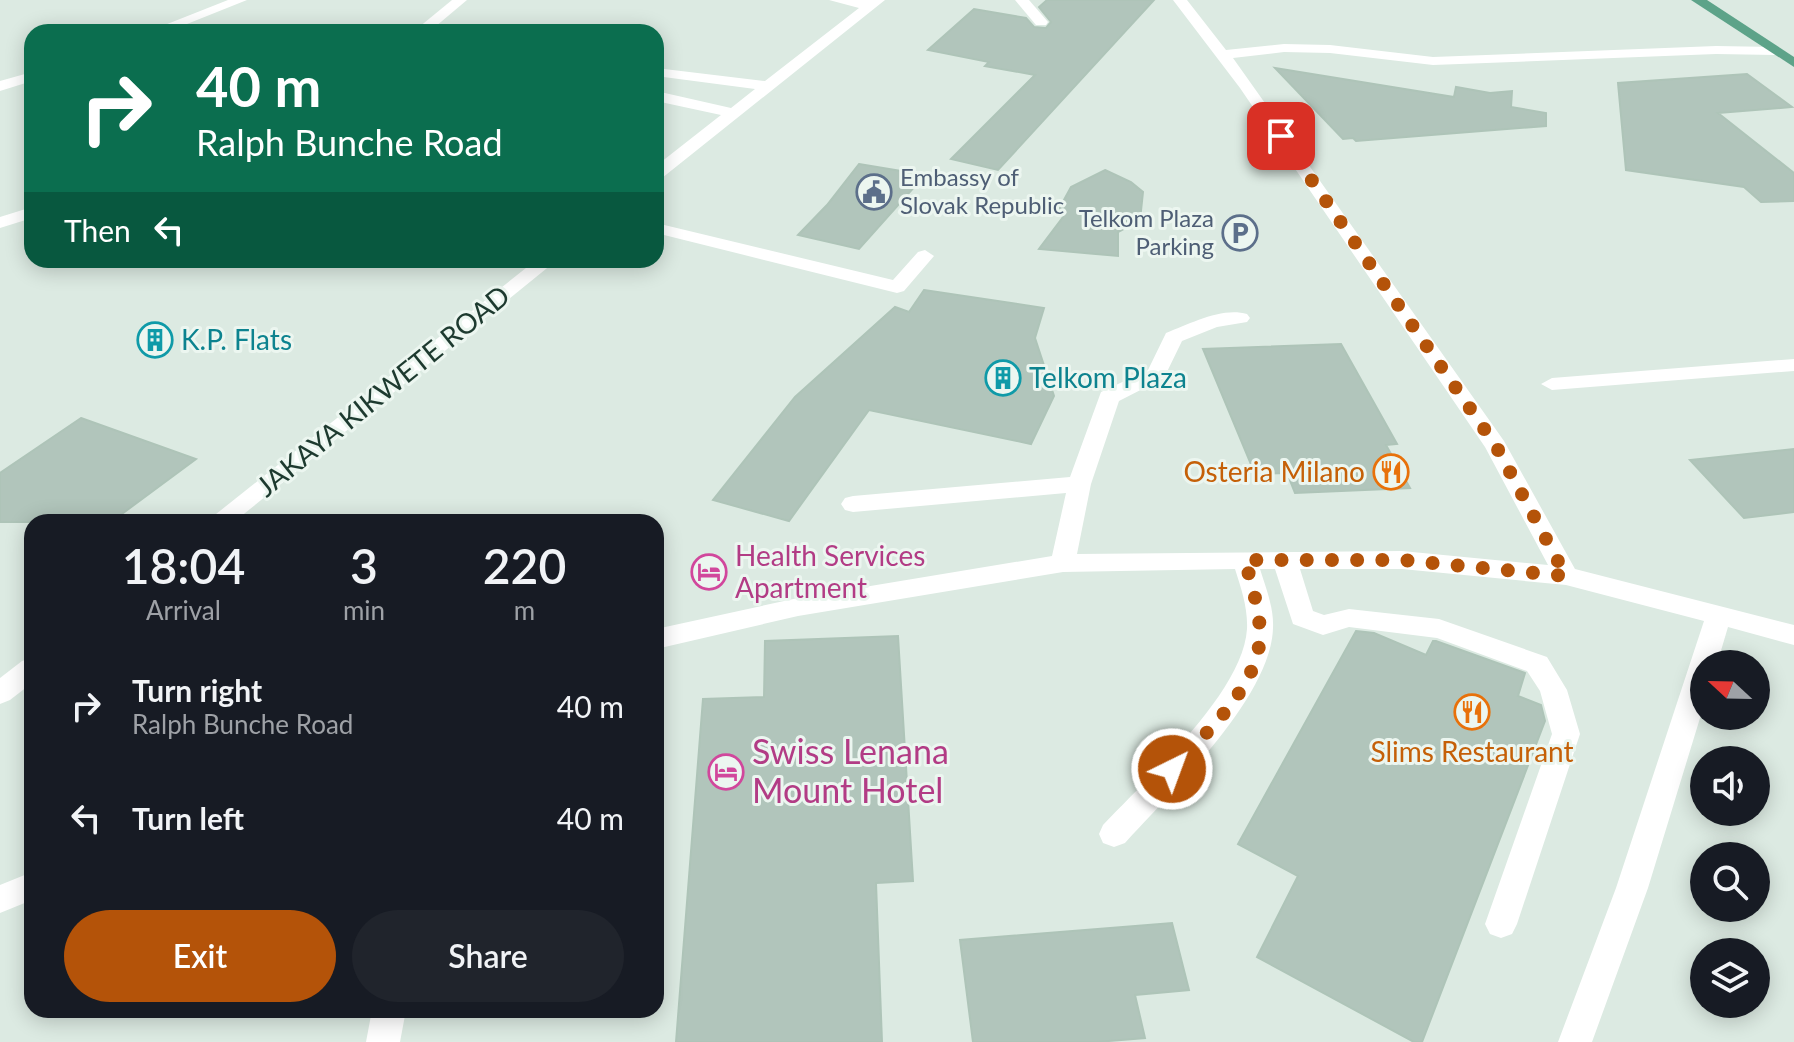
<!DOCTYPE html>
<style>
body{margin:0;font-family:Lato,sans-serif;background:#20242c;color:#f1f3f6;height:100vh;display:flex;flex-direction:column;font-size:30px;white-space:nowrap}
*{box-sizing:border-box;margin:0}
p{font-size:26px;color:#9ea1a6}
.icon{flex:none;width:44px;height:44px;fill:none;stroke:currentColor;stroke-width:2;stroke-linecap:round;stroke-linejoin:round}
.map{position:relative;flex:1;overflow:hidden}
.side{position:absolute;left:24px;top:514px;width:640px;height:504px;display:flex;flex-direction:column;background:#171b24;border-radius:24px;box-shadow:0 4px 20px #0003}
.side>*{flex:none}
.top-card{position:absolute;left:24px;top:24px;width:640px;height:244px;border-radius:24px;box-shadow:0 4px 20px #0003;background:#0b6e4f;color:#fff;overflow:hidden}
.needle{width:52px;rotate:292deg}
.tools{position:absolute;left:1690px;top:650px;display:grid;gap:16px}
.tools a{display:grid;place-items:center;width:80px;height:80px;border-radius:50%;background:#171b24;box-shadow:0 4px 20px #0003;font-size:40px}
.pin{position:absolute;display:grid;place-items:center;width:68px;height:68px;color:#fff;margin:-34px;border-radius:16px;box-shadow:0 4px 12px #0006}
.me{position:absolute;width:88px;margin:-44px;rotate:42deg;stroke-linejoin:round;filter:drop-shadow(0 0 6px #0008)}
.turn{display:flex;align-items:center;gap:28px;height:168px;padding:0 40px;font-size:36px}
.turn .icon{width:104px;height:104px;stroke-width:2.5}
.turn b{display:block;font-size:56px;line-height:68px}
.then{display:flex;align-items:center;height:76px;padding:0 40px;background:#0003;gap:16px;font-size:30px}
.eta{display:flex;justify-content:space-evenly;align-items:center;height:136px;text-align:center}
.eta b{font-size:48px;font-weight:600;line-height:56px}
.cta{display:flex;gap:16px;margin-top:auto;padding:16px 40px}
.cta a{flex:1;height:92px;border-radius:48px;background:#b45309;color:#fff;font-size:32px;font-weight:600;line-height:92px;text-align:center}
.cta a+a{background:#20242c;color:#f1f3f6}
ul{padding:0;list-style:none}
li{display:flex;align-items:center;gap:24px;height:112px;padding:0 40px}
li div{flex:1}
li b{display:block;font-size:30px}
li em{font-style:normal}
.map>svg:first-child{display:block}
</style>
<div class="map">
<svg width="1794" height="1042" viewBox="0 0 1794 1042">
<rect width="100%" height="100%" fill="#dceae2"/>
<!-- building -->
<g fill="#b1c5bb" stroke="#aec4b8" stroke-width="2">
<polygon points="1047,0 1154,0 998,170 951,159 1035,75 985,66 989,62 928,50 974,9 1026,18 1034,27 1046,28 1051,22 1039,7"/>
<polygon points="1275,68 1454,97 1456,87 1490,93 1512,91 1511,107 1546,113 1546,126 1356,141 1353,138 1343,139"/>
<polygon points="1747,74 1792,107 1718,113 1794,173 1794,201 1761,202 1744,187 1626,170 1618,83"/>
<polygon points="859,164 925,175 859,249 798,235 827,205"/>
<polygon points="1105,170 1131,182 1143,192 1140,220 1118,232 1118,256 1039,249 1063,217 1059,209 1071,187"/>
<polygon points="924,290 1044,308 1035,338 1054,396 1031,444 869,410 789,521 713,500 795,397 895,307 909,312"/>
<polygon points="1341,344 1397,444 1386,445 1410,488 1295,493 1287,473 1255,474 1203,349"/>
<polygon points="81,418 196,459 111,522 0,522 0,473"/>
<polygon points="1794,449 1794,512 1744,518 1690,460"/>
<polygon points="1356,631 1374,633 1426,655 1433,641 1436,641 1525,673 1518,696 1541,705 1545,721 1422,1042 1414,1042 1257,957 1298,876 1238,844"/>
<polygon points="898,636 913,881 876,883 882,1042 676,1042 703,699 764,697 765,641"/>
<polygon points="1172,923 1189,990 1135,995 1145,1038 1097,1042 973,1042 960,940"/>
</g>
<g fill="none" stroke-linecap="round" stroke-linejoin="round">
<!-- minor -->
<g fill="#fff" fill-rule="evenodd">
<polygon points="228,0 247,0 167,32 147,32"/>
<polygon points="452,0 467,0 429,32 413,32"/>
<polygon points="829,0 885,0 662,178 656,179 656,166 721,115 656,101 656,91 731,108 755,89 656,76 656,68 765,81 859,8"/>
<polygon points="1015,0 1029,0 1048,22 1046,25 1036,25"/>
<path d="M1173,0H1187L1226,50L1284,44L1330,45L1433,57L1716,46L1775,47L1782,51L1775,55L1716,54L1433,65L1330,53L1284,52L1233,58L1504,441L1575,569L1794,625V645L1728,627L1717,664H1704V705L1648,888L1592,1042H1558L1616,888L1704,621L1566,585L1402,569H1300L1313,611L1324,615L1349,609L1439,619L1547,657L1567,690L1580,734L1517,924L1512,934L1501,938L1490,934L1485,924L1552,734L1540,691L1527,671L1437,638L1349,627L1323,635L1293,624L1275,569H1260C1266,588 1274,608 1273,628C1271,698 1170,793 1125,843L1114,847L1103,843L1099,834L1103,825C1146,779 1243,693 1247,629C1248,608 1241,588 1235,569L1063,572L798,616L656,649V629L798,598L1052,556L1066,493L853,512L845,510L841,504L845,498L853,496L1070,477L1101,392L1148,370L1166,333C1190,324 1221,307 1247,314L1250,318L1247,322L1217,327L1182,341L1164,378L1119,401L1091,484L1077,554L1402,551L1548,565L1485,447L1240,88Z"/>
<polygon points="32,72 32,81 0,91 0,81"/>
<polygon points="32,207 32,218 0,228 0,217"/>
<polygon points="656,223 893,280 918,252 925,250 934,256 904,291 897,293 656,233"/>
<polygon points="536,260 557,260 234,522 206,522"/>
<polygon points="1794,359 1794,371 1552,390 1541,384 1552,378"/>
<polygon points="32,658 32,683 10,700 0,704 0,678 22,661"/>
<polygon points="32,872 32,900 0,913 0,885"/>
<polygon points="372,1010 406,1010 400,1042 366,1042"/>
</g>
<!-- major -->
<polygon fill="#5da389" fill-rule="evenodd" points="1691,0 1707,0 1794,57 1794,67"/>
</g>
<g fill="none" stroke-linecap="round" stroke-linejoin="round">
<!-- route -->
<path stroke="#b45309" stroke-width="14" stroke-dasharray="0 25.2" d="M1172,769C1205,733 1261,686 1260,632C1259,607 1251,583 1245,560H1402L1566,576L1496,446L1281,136"/>
</g>
<!-- icons -->
<defs>
<symbol id="civic-ring" viewBox="-11 -11 22 22"><circle r="9.5" fill="#ecf6f0" stroke="#5c6f8a" stroke-width="1.5"/><path d="M-.6-6.5H3V-4.5H.6V-3L4-1V1h2V6H-6V1h2V-1L-.6-3ZM-1.2 2.5V6h2.4V2.5Z" fill="#5c6f8a"/></symbol>
<symbol id="parking-ring" viewBox="-11 -11 22 22"><circle r="9.5" fill="#ecf6f0" stroke="#5c6f8a" stroke-width="1.5"/><path d="M-3.5-5.5H1a3.5 3.5 0 0 1 0 7H-1V5.5H-3.5ZM-1-3.4V-.6H.8a1.4 1.4 0 0 0 0-2.8Z" fill="#5c6f8a"/></symbol>
<symbol id="building-ring" viewBox="-11 -11 22 22"><circle r="9.5" fill="#ecf6f0" stroke="#0f9aa8" stroke-width="1.5"/><path d="M-4-6H4V6H1V3H-1V6H-4ZM-2.5-4.3h1.7v1.8h-1.7ZM.8-4.3h1.7v1.8H.8ZM-2.5-1h1.7V.8h-1.7ZM.8-1h1.7V.8H.8Z" fill="#0f9aa8"/></symbol>
<symbol id="restaurant-ring" viewBox="-11 -11 22 22"><circle r="9.5" fill="#ecf6f0" stroke="#e8710a" stroke-width="1.5"/><path d="M-5-6h1v4h1v-4h1v4h1v-4h1v5L-1.5 .5V6h-2V.5L-5-1ZM5-6V6H3V1.5H1.5Q1.5-4 5-6Z" fill="#e8710a"/></symbol>
<symbol id="hotel-ring" viewBox="-11 -11 22 22"><circle r="9.5" fill="#ecf6f0" stroke="#d1479c" stroke-width="1.5"/><path d="M-6-4.5h1.5V1H6V5H4.5V3h-9V5H-6ZM-4 0a1.8 1.8 0 1 1 3.6 0ZM.5 0V-2.5h3Q6-2.5 6 0Z" fill="#d1479c"/></symbol>
</defs>
<g fill-rule="evenodd">
<use href="#civic-ring" x="854" y="172" width="40" height="40"/>
<use href="#parking-ring" x="1220" y="213" width="40" height="40"/>
<use href="#building-ring" x="135" y="320" width="40" height="40"/>
<use href="#building-ring" x="983" y="358" width="40" height="40"/>
<use href="#restaurant-ring" x="1371" y="452" width="40" height="40"/>
<use href="#hotel-ring" x="689" y="552" width="40" height="40"/>
<use href="#restaurant-ring" x="1452" y="692" width="40" height="40"/>
<use href="#hotel-ring" x="706" y="752" width="40" height="40"/>
</g>
<g text-anchor="middle" stroke-width="6" stroke-linejoin="round" paint-order="stroke">
<!-- far-service labels -->
<g font-size="24" fill="#4e5e75" stroke="#ecf6f0" text-anchor="start">
<text x="900" y="186">Embassy of<tspan x="900" dy="28">Slovak Republic</tspan></text>
<text x="1214" y="227" text-anchor="end">Telkom Plaza<tspan x="1214" dy="28">Parking</tspan></text>
</g>
<!-- culture labels -->
<g font-size="28" fill="#0d838f" stroke="#ecf6f0" text-anchor="start">
<text x="181" y="350">K.P. Flats</text>
<text x="1029" y="388">Telkom Plaza</text>
</g>
<!-- street labels -->
<g font-size="28" fill="#1d3a2f" stroke="#ecf6f0">
<text transform="translate(383 391) rotate(-39)" y="10">JAKAYA KIKWETE ROAD</text>
</g>
<!-- food labels -->
<g font-size="28" fill="#c56008" stroke="#ecf6f0" text-anchor="end">
<text x="1365" y="482">Osteria Milano</text>
<text x="1472" y="762" text-anchor="middle">Slims Restaurant</text>
</g>
<!-- hotel labels -->
<g font-size="28" fill="#b23c85" stroke="#ecf6f0" text-anchor="start">
<text x="735" y="566">Health Services<tspan x="735" dy="32">Apartment</tspan></text>
</g>
<!-- near-hotel labels -->
<g font-size="34" fill="#b23c85" stroke="#ecf6f0" text-anchor="start">
<text x="752" y="764">Swiss Lenana<tspan x="752" dy="39">Mount Hotel</tspan></text>
</g>
</g>
</svg>
<div class="tools">
<a><svg class="needle" viewBox="-14 -14 28 28"><path d="M0-13l5 13h-10z" fill="#e53935"/><path d="M0 13l5-13h-10z" fill="#9ea1a6"/></svg></a>
<a><svg class="icon" aria-label="sound" viewBox="0 0 24 24"><path d="M4 9h4l5-4v14l-5-4H4zM17 9q2 3 0 6"/></svg></a>
<a><svg class="icon" aria-label="search" viewBox="0 0 24 24"><circle cx="10" cy="10" r="6"/><path d="M15 15l6 6"/></svg></a>
<a><svg class="icon" aria-label="layers" viewBox="0 0 24 24"><path d="M12 4l9 5-9 5-9-5zM3 14l9 5 9-5"/></svg></a>
</div>
<div class="pin" style="left:1281px;top:136px;background:#d93025"><svg class="icon" aria-label="arrive" viewBox="0 0 24 24"><path d="M6 21V4h12l-3 4 3 4H6"/></svg></div>
<svg class="me" style="left:1172px;top:769px" viewBox="-20 -20 40 40"><circle r="17" fill="#b45309" stroke="#fff" stroke-width="3"/><path d="M0-11L8 9 0 5-8 9z" fill="#fff"/></svg>
<div class="top-card">
<div class="turn"><svg class="icon" aria-label="right" viewBox="0 0 24 24"><path d="M7 20v-9h11M14 6l5 5-5 5"/></svg><div><b>40 m</b>Ralph Bunche Road</div></div>
<div class="then">Then<svg class="icon" aria-label="left" viewBox="0 0 24 24"><path d="M17 20v-9H6M10 6l-5 5 5 5"/></svg></div>
</div>
<section class="side">
<div class="eta">
<div><b>18:04</b><p>Arrival</p></div>
<div><b>3</b><p>min</p></div>
<div><b>220</b><p>m</p></div>
</div>
<ul>
<li><svg class="icon" aria-label="right" viewBox="0 0 24 24"><path d="M7 20v-9h11M14 6l5 5-5 5"/></svg><div><b>Turn right</b><p>Ralph Bunche Road</p></div><em>40 m</em></li>
<li><svg class="icon" aria-label="left" viewBox="0 0 24 24"><path d="M17 20v-9H6M10 6l-5 5 5 5"/></svg><div><b>Turn left</b></div><em>40 m</em></li>
</ul>
<div class="cta"><a>Exit</a><a>Share</a></div>
</section>
</div>
